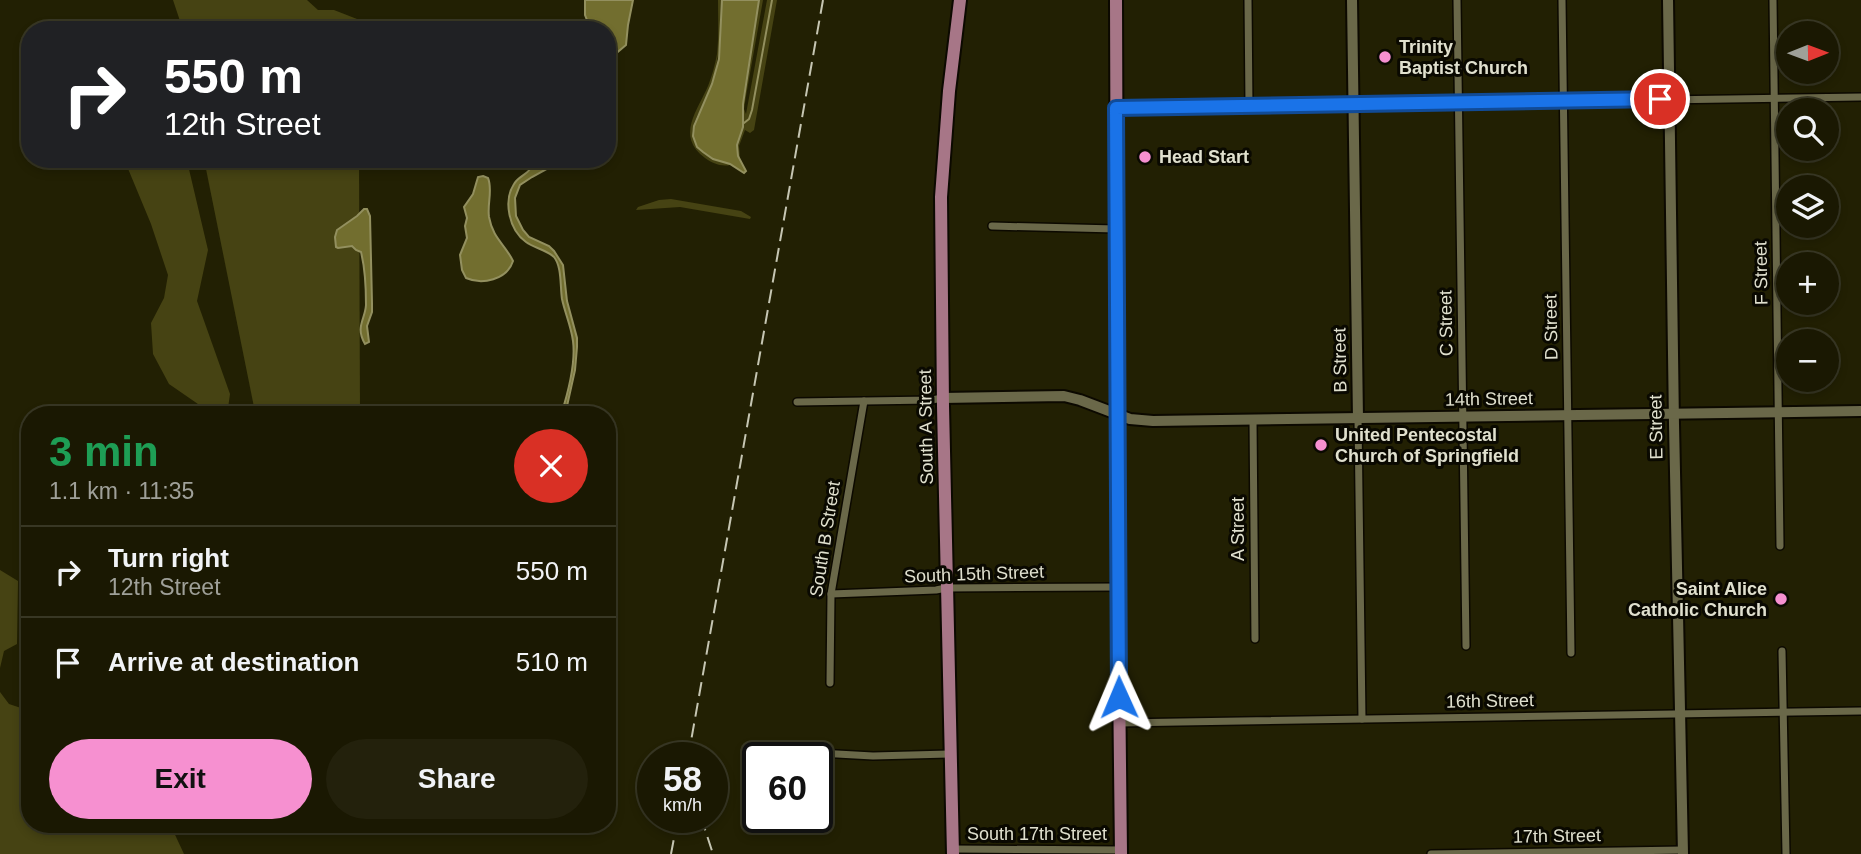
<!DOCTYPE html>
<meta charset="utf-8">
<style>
body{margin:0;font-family:Helvetica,sans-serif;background:#23210c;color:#f1f3f6;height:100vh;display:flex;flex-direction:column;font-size:26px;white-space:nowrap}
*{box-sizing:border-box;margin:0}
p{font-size:23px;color:#9fa099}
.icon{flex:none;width:38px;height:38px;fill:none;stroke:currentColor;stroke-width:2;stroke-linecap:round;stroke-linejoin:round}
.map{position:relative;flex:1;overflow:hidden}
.drawer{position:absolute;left:21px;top:406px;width:595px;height:427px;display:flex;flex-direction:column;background:#1a1802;border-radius:28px;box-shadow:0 4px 10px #0003,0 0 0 2px #383724}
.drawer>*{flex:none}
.guide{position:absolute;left:21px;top:21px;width:595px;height:147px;border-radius:28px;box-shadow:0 4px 10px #0003,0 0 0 2px #383724;background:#202124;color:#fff;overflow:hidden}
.needle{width:46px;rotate:89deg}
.tools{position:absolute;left:1776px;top:21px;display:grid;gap:14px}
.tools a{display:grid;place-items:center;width:63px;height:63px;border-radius:50%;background:#1a1802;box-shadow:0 4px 10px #0003,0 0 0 2px #383724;font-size:35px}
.speed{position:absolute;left:637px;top:742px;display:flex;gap:14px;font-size:35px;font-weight:700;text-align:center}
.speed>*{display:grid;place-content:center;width:91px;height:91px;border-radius:50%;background:#1a1802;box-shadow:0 4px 10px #0003,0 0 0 2px #383724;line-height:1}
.speed small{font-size:18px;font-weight:400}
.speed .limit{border:4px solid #111;border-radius:10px;background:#fff;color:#111}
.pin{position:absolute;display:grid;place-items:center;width:60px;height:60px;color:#fff;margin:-30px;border:4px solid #fff;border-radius:50%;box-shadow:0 2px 7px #0007}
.me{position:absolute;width:77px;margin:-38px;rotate:359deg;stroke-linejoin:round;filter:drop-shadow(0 0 5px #0008)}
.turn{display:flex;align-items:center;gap:24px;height:147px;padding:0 28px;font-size:32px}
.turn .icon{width:91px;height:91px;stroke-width:2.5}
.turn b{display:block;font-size:49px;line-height:60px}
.round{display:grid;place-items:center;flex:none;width:74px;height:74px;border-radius:37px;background:#23210c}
.head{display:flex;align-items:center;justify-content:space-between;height:119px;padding:0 28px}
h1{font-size:42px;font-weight:800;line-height:52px;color:#1e9e55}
.cta{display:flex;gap:14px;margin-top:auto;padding:14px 28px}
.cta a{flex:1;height:80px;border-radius:42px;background:#f690d0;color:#111;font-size:28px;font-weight:800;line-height:80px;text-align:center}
.cta a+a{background:#23210c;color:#f1f3f6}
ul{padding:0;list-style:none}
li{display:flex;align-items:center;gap:21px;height:91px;padding:0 28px;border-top:2px solid #383724}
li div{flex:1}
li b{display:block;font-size:26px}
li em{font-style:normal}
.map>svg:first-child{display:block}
</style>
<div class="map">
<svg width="1861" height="854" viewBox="0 0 1861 854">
<rect width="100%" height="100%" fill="#222003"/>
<!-- green -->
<g fill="#464313">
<polygon points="173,0 307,0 318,10 334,10 357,19 357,30 183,30"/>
<path d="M718,0H722C721,35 720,68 705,101C700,112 691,123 693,136C697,153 715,160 730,164V165C721,167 712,163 705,158C675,136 698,110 708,86C712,76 715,65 717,54C719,37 718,18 718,0Z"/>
<polygon points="759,0 763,0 746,96 744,109 746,114 767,0 777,0 754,130 750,133 745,130 739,146 740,157 738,156 737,145 743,124 743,104"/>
<polygon points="124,159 185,159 188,165 208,250 197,301 230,394 227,415 211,415 211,413 169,384 153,354 151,323 164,298 168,275 151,224"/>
<polygon points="204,159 359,159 360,415 257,415 254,407"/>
<polygon points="671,199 741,211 751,217 750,219 680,207 636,210 638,207 659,200"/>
<polygon points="0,570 18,581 17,644 4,651 0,668"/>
<polygon points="0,692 9,704 30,711 30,824 170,824 184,854 0,854"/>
</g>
<!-- water -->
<g fill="#726e2f" stroke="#93905f" stroke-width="2">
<polygon points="585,0 633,0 628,25 626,45 613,56 607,66 607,30 591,30 585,15"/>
<polygon points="722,0 759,0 743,104 743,127 737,145 738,156 746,171 744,173 730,164 713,159 703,152 697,147 693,136 694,126 712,84 719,59"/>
<path d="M534,159H540L541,164L551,159H575L561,161L532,177L520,185L515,198L516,216L523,230L529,237L549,246L554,251L563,265L567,301L577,338V347L575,370L565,415H561C568,393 576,364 573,341C571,326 565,313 562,299C560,286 562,267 554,257C547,250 534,248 526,242C509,230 503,201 514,184C518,177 526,175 530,169C532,166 533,162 534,159Z"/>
<path d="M483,176L488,178C493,190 487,204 489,217C493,239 505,244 513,261C507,280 482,285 466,278L462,270L460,255L467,238L465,226L467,218L464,207L473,194L478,177Z"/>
<path d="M364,209H367L370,216L372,303V312L367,326L369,342L365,344C355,327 365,320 366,305C366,288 365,268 361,252L356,250L352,246L338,248L336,247L335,237L337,230L357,216Z"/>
</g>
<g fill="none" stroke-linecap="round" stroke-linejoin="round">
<!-- stream -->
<polyline stroke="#93905f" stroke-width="2" points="744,123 749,119 752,110 772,0"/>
<defs>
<g id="street">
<polyline points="1248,0 1249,106"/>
<polyline points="1457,0 1466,646"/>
<polyline points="1562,0 1571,653"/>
<polyline points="1773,0 1780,546"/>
<polyline points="1116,108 1861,97"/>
<polyline points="992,226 1116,229"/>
<polyline points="797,402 932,400 942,398"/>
<polyline points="1358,419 1362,719"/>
<polyline points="1253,420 1255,639"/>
<polyline points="831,594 936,590 946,588 1118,587"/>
<polyline points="1782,651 1786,854"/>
<polyline points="830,683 831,594 864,401"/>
<polyline points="1119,723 1861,711"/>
<polyline points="819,753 873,756 949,754"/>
<polyline points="953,849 1121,850"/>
<polyline points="1431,854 1683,850"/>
</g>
<g id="secondary">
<polyline points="1352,0 1358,419"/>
<polyline points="1668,0 1674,424 1683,854"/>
<polyline points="942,398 1064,396 1080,400 1130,419 1153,421 1861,411"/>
</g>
<g id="primary">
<polyline points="1116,0 1118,587 1121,854"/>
<polyline points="953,854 943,406 941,197 949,91 960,0"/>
</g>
</defs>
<!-- street casing -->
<use href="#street" stroke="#0c0900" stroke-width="10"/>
<!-- secondary casing -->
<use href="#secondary" stroke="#0c0900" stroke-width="14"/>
<!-- primary casing -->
<use href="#primary" stroke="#0c0900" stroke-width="16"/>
<!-- street -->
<use href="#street" stroke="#6a6849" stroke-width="7"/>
<!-- secondary -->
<use href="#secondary" stroke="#6a6849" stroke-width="10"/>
<!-- primary -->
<use href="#primary" stroke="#a77687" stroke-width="12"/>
<!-- rail -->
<g stroke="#c6c6b3" stroke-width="2" stroke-dasharray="14 7" stroke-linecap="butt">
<polyline points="688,758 823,0"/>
<polyline points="701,817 713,854"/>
<polyline points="671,854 678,817"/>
</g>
</g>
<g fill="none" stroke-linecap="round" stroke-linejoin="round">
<defs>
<polyline id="route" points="1119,697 1116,108 1660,99"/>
</defs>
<!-- route casing -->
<use href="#route" stroke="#114b97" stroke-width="18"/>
<!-- route -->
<use href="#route" stroke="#1a73e8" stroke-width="12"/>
</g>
<!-- markers -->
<g fill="#f690d0" stroke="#0a0901" stroke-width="2.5">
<circle cx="1385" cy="57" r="7"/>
<circle cx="1145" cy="157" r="7"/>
<circle cx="1321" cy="445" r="7"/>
<circle cx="1781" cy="599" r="7"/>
</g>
<g text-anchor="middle" stroke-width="6" stroke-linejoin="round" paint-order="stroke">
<!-- poi labels -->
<g font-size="18" font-weight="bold" fill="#e0e0ce" stroke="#0a0901" text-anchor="start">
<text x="1399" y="53">Trinity<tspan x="1399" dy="21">Baptist Church</tspan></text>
<text x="1159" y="163">Head Start</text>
<text x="1335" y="441">United Pentecostal<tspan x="1335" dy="21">Church of Springfield</tspan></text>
<text x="1767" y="595" text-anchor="end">Saint Alice<tspan x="1767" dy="21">Catholic Church</tspan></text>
</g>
<!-- street labels -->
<g font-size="18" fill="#e0e0ce" stroke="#0a0901">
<text transform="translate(1761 273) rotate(-91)" y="6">F Street</text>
<text transform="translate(1446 323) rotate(-91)" y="6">C Street</text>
<text transform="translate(1551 327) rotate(-91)" y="6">D Street</text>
<text transform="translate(1340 360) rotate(-91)" y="6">B Street</text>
<text transform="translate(1489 399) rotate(-1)" y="6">14th Street</text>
<text transform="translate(926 427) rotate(-91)" y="6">South A Street</text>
<text transform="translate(1656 427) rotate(-91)" y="6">E Street</text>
<text transform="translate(1238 529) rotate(-90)" y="6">A Street</text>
<text transform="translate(825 539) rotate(-81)" y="6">South B Street</text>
<text transform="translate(974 574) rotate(-2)" y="6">South 15th Street</text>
<text transform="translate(1490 701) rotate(-1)" y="6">16th Street</text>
<text x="1037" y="840">South 17th Street</text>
<text transform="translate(1557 836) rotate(-1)" y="6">17th Street</text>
</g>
</g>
</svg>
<div class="tools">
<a><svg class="needle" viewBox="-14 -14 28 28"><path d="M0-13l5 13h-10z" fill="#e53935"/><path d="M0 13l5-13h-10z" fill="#9fa099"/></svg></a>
<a><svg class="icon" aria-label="search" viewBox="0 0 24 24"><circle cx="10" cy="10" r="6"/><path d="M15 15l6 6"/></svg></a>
<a><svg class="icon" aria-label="layers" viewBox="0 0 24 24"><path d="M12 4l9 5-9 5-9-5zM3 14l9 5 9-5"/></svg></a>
<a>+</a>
<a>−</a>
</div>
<div class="speed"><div>58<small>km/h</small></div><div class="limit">60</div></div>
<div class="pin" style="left:1660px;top:99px;background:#d93025"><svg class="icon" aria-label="arrive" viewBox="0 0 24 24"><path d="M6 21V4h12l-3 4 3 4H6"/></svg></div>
<svg class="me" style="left:1119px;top:697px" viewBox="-20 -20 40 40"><path d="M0-17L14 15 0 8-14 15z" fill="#1a73e8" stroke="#fff" stroke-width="4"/></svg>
<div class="guide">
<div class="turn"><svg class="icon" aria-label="right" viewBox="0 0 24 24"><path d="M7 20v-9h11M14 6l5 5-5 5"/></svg><div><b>550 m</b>12th Street</div></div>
</div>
<section class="drawer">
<div class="head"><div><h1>3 min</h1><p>1.1 km · 11:35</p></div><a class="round" style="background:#d93025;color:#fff"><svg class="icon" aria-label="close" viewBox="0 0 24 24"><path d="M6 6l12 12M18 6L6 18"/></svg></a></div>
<ul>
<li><svg class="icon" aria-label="right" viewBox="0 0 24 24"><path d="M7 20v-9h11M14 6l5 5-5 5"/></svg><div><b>Turn right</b><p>12th Street</p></div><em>550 m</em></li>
<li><svg class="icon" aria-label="arrive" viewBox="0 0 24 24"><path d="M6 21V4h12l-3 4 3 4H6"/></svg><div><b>Arrive at destination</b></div><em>510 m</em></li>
</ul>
<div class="cta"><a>Exit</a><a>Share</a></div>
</section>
</div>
